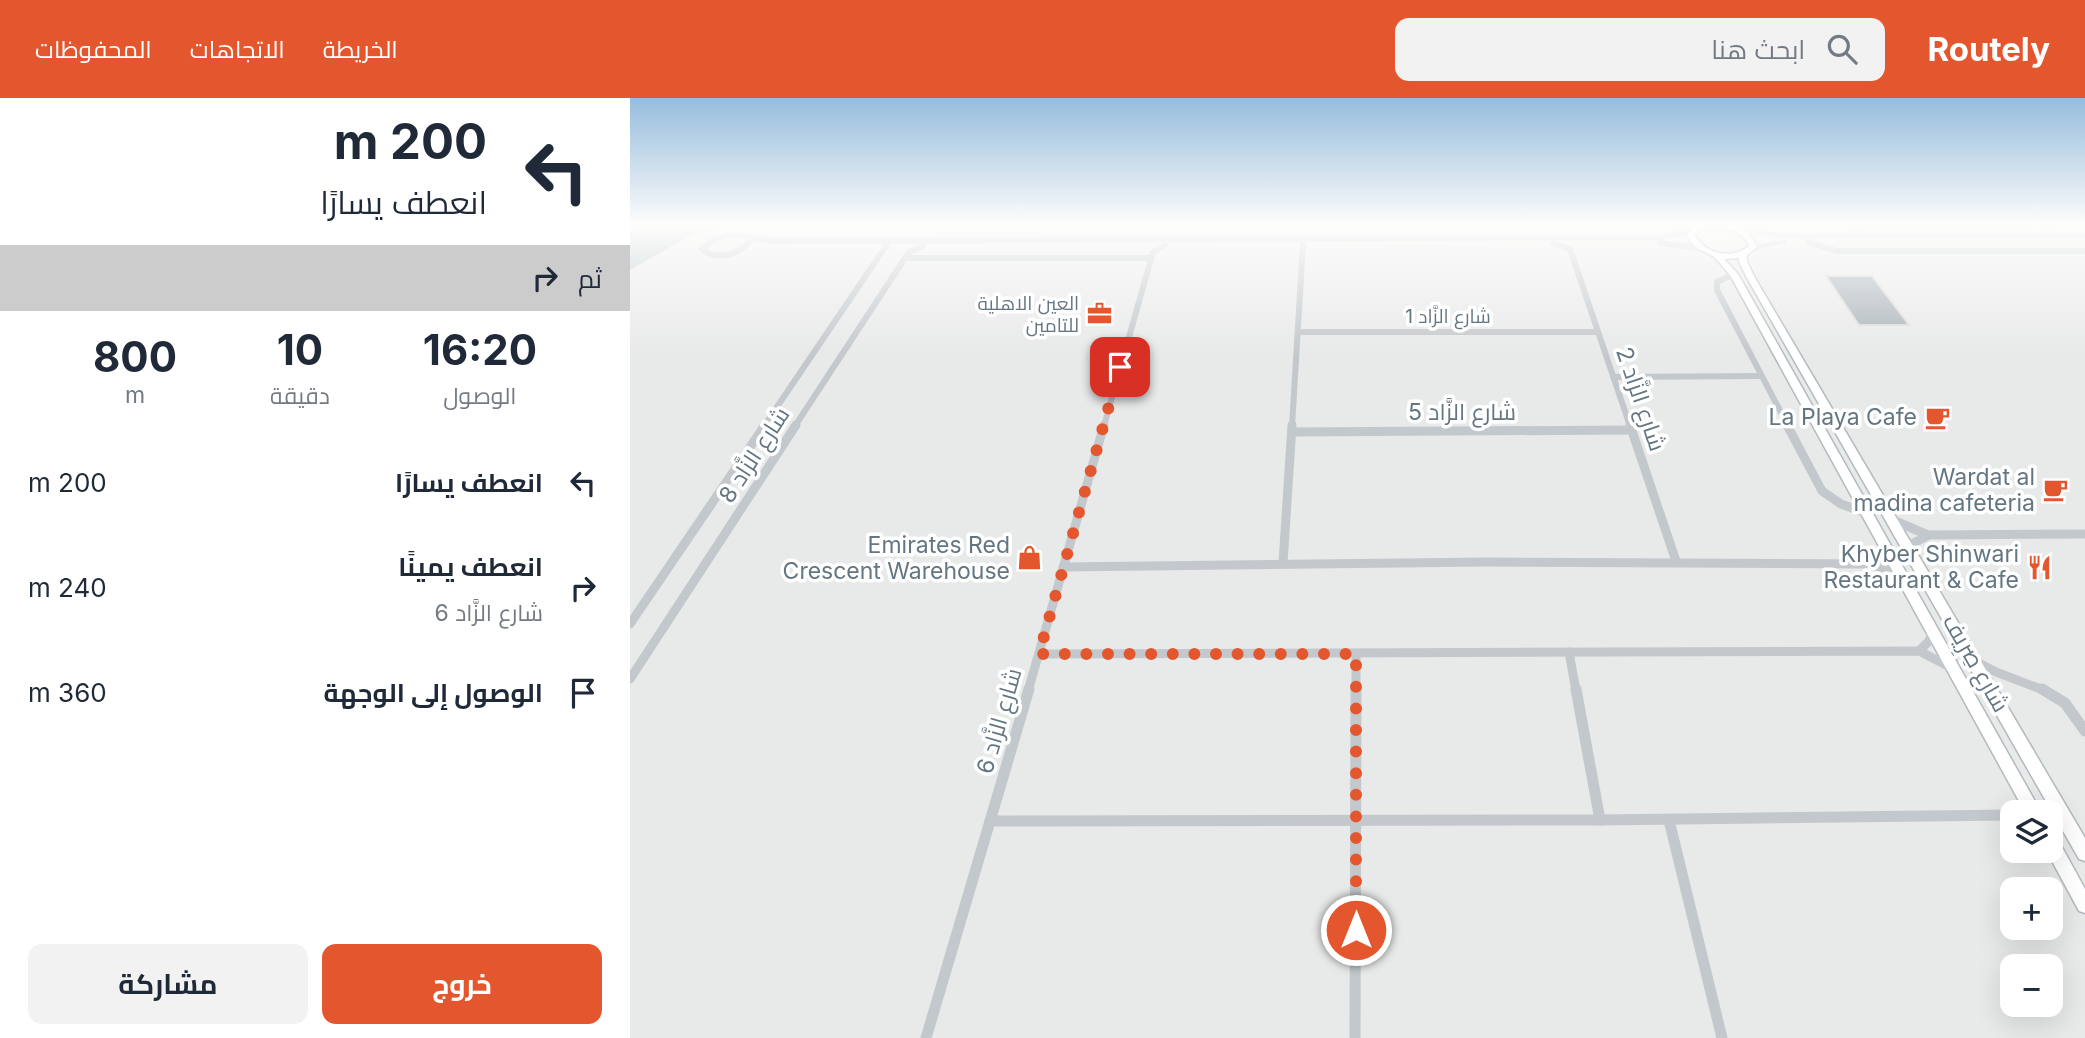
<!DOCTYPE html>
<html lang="ar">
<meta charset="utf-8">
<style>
body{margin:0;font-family:Inter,Cairo,sans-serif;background:#f2f2f3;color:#1f2937;direction:rtl;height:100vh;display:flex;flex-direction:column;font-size:26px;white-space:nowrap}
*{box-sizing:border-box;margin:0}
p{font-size:23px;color:#747a83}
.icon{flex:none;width:38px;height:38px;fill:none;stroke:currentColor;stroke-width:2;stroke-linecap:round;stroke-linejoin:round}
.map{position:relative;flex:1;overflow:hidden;direction:ltr}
.drawer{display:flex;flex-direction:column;background:#fff;width:630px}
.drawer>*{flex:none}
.hud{background:#fff;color:#1f2937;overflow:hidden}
.controls{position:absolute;left:1370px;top:702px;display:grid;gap:14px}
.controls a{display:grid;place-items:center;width:63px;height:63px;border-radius:14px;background:#fff;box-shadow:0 7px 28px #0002;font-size:35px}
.pin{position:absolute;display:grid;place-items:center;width:60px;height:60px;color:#fff;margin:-30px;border-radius:14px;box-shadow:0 4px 10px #0006}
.me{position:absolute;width:77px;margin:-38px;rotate:0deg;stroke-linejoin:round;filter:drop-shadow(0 0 5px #0008)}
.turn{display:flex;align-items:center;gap:24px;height:147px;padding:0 28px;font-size:32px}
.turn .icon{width:91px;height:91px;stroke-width:2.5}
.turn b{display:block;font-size:49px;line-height:60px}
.then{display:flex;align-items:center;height:66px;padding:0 28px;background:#0003;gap:14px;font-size:26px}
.eta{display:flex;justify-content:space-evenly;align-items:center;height:119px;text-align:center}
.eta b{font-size:42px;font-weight:700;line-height:49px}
.primary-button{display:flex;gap:14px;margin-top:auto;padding:14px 28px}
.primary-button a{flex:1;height:80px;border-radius:14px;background:#e4572e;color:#fff;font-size:28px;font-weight:700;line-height:80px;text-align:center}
.primary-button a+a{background:#f2f2f3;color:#1f2937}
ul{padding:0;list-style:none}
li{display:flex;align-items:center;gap:21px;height:105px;padding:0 28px}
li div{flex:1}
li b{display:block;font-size:26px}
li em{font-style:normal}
header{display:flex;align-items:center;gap:42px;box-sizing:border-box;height:98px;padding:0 35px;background:#e4572e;color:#fff}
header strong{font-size:33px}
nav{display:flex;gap:38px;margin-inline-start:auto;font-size:24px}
.search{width:490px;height:63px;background:#f2f2f3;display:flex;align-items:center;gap:18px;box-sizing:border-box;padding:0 24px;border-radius:14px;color:#747a83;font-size:26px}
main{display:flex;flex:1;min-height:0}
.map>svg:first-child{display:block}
</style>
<header>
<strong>Routely</strong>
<div class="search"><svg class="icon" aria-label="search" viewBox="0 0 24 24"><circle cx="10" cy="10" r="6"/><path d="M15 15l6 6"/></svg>ابحث هنا</div>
<nav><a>الخريطة</a><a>الاتجاهات</a><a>المحفوظات</a></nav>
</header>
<main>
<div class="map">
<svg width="1455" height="940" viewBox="0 0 1455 940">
<rect width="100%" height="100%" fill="#fafaf8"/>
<!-- built -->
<path fill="#e8e9e9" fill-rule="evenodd" d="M109,126H1455V940H0V172L65,135ZM1382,714H1421V752H1382ZM1382,791H1421V830H1382ZM1382,868H1421V906H1382Z"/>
<!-- water -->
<polygon fill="#bbc7cb" points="0,126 109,126 65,135 0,172"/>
<!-- building -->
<polygon fill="#aab3b9" stroke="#dcdcda" stroke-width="2" points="1196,178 1242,178 1279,227 1229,227"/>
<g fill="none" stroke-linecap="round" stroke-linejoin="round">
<defs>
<g id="secondary">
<path d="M1074,126C1095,126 1119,125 1127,149L1117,157V164L1125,180L1455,740V763L1449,761L1117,180L1109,164V160L1094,161L1108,176L1411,714H1395L1100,177C1095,172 1090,164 1084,159C1071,151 1065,153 1057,137C1062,130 1066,128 1074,126ZM1080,129C1095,130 1113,131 1119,148C1102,162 1074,156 1065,137L1069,133Z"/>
<polygon points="1421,738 1427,740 1455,791 1455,815 1449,813 1416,752 1421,752"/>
</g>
</defs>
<!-- secondary casing -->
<use href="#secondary" stroke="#b3babf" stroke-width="3"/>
<!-- minor-far2 -->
<g stroke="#c3c8cc" stroke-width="6">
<polyline points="1219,138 1224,131 1237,128 1455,126"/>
<path d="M122,140C112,156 87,164 72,151C93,130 113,137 139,143L1030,139L1063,133"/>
<polyline points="1178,144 1207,153 1455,153"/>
<polyline points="923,145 940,151"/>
<polyline points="1030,145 1069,150"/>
<polyline points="940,151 1000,328"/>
<polyline points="276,160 521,160"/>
<polyline points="1104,176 1087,184 1087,192 1158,328"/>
<polyline points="669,234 968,234"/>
<polyline points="983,279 1130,278"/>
<polyline points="134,328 256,148"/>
<polyline points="165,328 279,154 293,148"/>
<polyline points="474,328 523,154 535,147"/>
<polyline points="662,328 673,146"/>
</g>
<!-- minor-far1 -->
<g stroke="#c3c8cc" stroke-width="9">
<polyline points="1000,327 1046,463"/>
<polyline points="1157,327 1192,393 1211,406 1236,415"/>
<polyline points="662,334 1002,332"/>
<polyline points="1263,422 1298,437"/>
<polyline points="1278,448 1299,437 1455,436"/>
<polyline points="653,465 662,327"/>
<polyline points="433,469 857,464 1240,466 1264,474 1272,480"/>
<polyline points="0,526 135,327"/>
<polyline points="1289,553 1299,543 1302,533"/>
<polyline points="939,554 946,593"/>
<polyline points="409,556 1289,553 1320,569"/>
<polyline points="1345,563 1366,574 1416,593"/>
<polyline points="0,581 166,327"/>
<polyline points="398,593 474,327"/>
<polyline points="726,593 726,557"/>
</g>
<!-- minor -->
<g stroke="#c3c8cc" stroke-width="11">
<polyline points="946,591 970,722"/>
<polyline points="1412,591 1435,605 1455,633"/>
<polyline points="1039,722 1092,940"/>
<polyline points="360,723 970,722 1382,717"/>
<polyline points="296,940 399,591"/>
<polyline points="725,940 726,591"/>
</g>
<!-- tertiary -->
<g fill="#c3c8cc" fill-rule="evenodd">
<polygon points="1106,129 1153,136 1455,135 1455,139 1153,140 1104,132 1104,130"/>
<polygon points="1154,142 1156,143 1156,145 1136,149 1120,155 1116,153 1132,146"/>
</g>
<!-- secondary -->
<use href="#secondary" fill="#fff" fill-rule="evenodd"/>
</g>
<!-- sky -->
<linearGradient id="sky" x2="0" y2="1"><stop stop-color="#96bcdc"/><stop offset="0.49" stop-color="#fdfdfc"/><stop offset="1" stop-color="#fdfdfc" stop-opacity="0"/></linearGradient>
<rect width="1455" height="258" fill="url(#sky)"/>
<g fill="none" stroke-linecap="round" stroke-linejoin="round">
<!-- route -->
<polyline stroke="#e4572e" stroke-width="12" stroke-dasharray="0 21.6" points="490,269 409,556 726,556 726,832"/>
</g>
<!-- icons -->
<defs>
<symbol id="office-bare" viewBox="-9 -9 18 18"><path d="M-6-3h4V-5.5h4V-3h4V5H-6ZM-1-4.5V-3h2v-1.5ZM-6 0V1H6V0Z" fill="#e4572e" stroke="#fff" stroke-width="2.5" paint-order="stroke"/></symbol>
<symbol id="cafe-bare" viewBox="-9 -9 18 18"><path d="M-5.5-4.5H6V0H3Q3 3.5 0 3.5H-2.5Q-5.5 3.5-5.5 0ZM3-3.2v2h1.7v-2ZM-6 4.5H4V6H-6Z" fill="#e4572e" stroke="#fff" stroke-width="2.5" paint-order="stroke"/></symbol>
<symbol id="shop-bare" viewBox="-9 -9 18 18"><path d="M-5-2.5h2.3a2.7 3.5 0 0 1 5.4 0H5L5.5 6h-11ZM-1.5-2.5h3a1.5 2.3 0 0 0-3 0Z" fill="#e4572e" stroke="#fff" stroke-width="2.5" paint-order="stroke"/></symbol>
<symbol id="restaurant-bare" viewBox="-9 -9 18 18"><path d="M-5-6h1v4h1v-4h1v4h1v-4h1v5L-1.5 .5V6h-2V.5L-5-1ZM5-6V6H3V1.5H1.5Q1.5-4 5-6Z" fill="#e4572e" stroke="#fff" stroke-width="2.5" paint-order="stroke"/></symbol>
</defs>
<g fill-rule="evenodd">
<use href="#office-bare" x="452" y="198" width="35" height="35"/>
<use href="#cafe-bare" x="1290" y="302" width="35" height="35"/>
<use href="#cafe-bare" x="1408" y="374" width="35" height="35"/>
<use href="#shop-bare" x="382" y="442" width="35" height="35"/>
<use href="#restaurant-bare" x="1392" y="452" width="35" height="35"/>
</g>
<g text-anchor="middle" stroke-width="7" stroke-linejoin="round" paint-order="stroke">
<!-- far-poi labels -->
<g font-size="19" fill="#657683" stroke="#fff" text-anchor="end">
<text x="449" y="212">العين الاهلية<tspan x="449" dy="22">للتامين</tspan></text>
</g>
<!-- far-street labels -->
<g font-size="19" fill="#657683" stroke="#fff">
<text x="818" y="225">شارع الزَّاد 1</text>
</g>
<!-- street labels -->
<g font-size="23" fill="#657683" stroke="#fff">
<text transform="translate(1011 301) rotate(71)" y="8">شارع الزَّاد 2</text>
<text x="832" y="322">شارع الزَّاد 5</text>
<text transform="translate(124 357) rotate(-57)" y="8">شارع الزَّاد 8</text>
<text transform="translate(1346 565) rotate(60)" y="8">شارع صِرِيف</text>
<text transform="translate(369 623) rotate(-74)" y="8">شارع الزَّاد 6</text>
</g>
<!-- poi labels -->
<g font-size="23" fill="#657683" stroke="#fff" text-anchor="end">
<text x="1287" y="327">La Playa Cafe</text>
<text x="1405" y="387">Wardat al<tspan x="1405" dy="26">madina cafeteria</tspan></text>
<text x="380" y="455">Emirates Red<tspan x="380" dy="26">Crescent Warehouse</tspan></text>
<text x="1389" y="464">Khyber Shinwari<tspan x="1389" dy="26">Restaurant &amp; Cafe</tspan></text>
</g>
</g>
</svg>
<div class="controls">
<a><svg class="icon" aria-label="layers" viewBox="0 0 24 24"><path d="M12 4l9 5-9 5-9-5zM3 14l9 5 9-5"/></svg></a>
<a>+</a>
<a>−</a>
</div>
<div class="pin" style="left:490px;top:269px;background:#d93025"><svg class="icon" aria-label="arrive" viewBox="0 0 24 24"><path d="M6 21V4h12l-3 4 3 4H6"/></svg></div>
<svg class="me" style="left:726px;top:832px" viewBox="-20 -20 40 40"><circle r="17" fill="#e4572e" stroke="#fff" stroke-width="3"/><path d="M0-11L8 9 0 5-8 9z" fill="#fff"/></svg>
</div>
<section class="drawer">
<div class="hud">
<div class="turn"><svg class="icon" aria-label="left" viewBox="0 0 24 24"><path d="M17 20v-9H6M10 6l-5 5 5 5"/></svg><div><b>200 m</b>انعطف يسارًا</div></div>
<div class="then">ثم<svg class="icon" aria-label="right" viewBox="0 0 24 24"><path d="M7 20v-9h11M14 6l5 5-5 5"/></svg></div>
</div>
<div class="eta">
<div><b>16:20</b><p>الوصول</p></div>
<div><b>10</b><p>دقيقة</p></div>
<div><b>800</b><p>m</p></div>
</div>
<ul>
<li><svg class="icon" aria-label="left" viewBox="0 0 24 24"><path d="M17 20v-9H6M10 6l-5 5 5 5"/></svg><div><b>انعطف يسارًا</b></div><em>200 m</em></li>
<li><svg class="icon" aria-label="right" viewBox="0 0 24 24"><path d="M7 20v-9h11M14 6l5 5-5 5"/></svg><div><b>انعطف يمينًا</b><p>شارع الزَّاد 6</p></div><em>240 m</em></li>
<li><svg class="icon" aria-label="arrive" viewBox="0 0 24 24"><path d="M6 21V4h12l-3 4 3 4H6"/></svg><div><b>الوصول إلى الوجهة</b></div><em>360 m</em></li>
</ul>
<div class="primary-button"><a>خروج</a><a>مشاركة</a></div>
</section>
</main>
